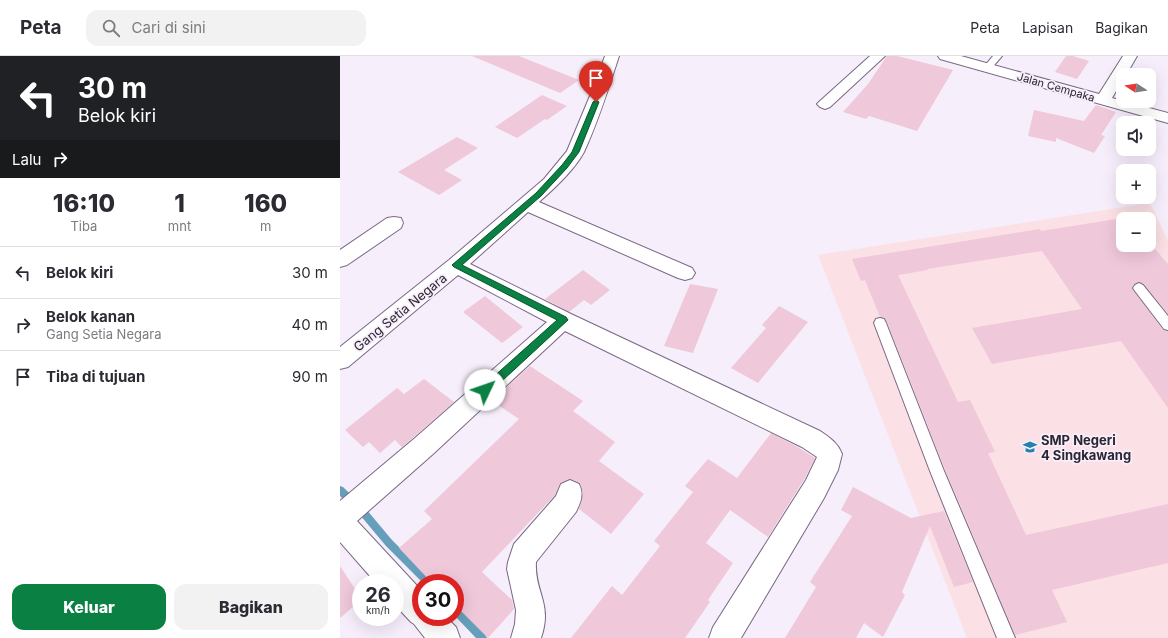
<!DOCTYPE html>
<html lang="id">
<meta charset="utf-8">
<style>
body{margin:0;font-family:Inter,sans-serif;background:#f2f2f3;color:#2b2b33;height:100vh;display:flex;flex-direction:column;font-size:15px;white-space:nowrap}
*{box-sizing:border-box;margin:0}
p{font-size:13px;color:#7c7c81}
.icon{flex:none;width:22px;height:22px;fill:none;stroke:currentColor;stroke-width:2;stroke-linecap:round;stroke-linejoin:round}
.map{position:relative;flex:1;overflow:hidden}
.sheet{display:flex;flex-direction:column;background:#fff;width:340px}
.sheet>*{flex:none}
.hud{background:#202124;color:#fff;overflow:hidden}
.needle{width:26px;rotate:282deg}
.tools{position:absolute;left:776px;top:12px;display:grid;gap:8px}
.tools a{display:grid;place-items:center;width:40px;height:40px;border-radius:8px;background:#fff;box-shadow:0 4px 16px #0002;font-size:20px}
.speed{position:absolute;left:12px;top:518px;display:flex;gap:8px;font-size:20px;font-weight:700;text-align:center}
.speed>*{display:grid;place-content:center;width:52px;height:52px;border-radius:50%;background:#fff;box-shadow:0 4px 16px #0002;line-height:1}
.speed small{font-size:10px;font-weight:400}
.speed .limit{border:6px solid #d22;background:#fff;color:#111}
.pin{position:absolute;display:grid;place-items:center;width:34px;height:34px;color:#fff;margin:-41px -17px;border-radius:50% 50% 50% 0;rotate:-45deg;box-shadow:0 0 4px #0007}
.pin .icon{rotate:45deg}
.me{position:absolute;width:44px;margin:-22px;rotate:48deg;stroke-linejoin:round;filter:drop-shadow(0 0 3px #0008)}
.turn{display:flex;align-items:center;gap:14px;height:84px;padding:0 12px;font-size:18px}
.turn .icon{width:52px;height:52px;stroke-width:2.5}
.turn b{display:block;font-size:28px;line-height:34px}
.then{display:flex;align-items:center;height:38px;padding:0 12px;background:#0003;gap:8px;font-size:15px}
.eta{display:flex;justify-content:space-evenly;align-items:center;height:68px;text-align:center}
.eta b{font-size:24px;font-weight:800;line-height:28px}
.action{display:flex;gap:8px;margin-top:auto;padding:8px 12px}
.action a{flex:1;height:46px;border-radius:12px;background:#0b8043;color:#fff;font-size:16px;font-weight:800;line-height:46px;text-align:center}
.action a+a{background:#f2f2f3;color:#2b2b33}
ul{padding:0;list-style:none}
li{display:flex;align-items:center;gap:12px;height:52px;padding:0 12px;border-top:1px solid #e1e1e2}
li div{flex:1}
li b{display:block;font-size:15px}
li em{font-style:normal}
header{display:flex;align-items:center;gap:24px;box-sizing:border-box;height:56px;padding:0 20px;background:#fff;border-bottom:1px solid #e1e1e2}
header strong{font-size:19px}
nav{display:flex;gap:22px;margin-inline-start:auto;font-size:14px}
.search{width:280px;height:36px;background:#f2f2f3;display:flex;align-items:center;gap:10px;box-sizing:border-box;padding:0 14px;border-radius:12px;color:#7c7c81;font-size:15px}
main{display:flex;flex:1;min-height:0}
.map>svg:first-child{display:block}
</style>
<header>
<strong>Peta</strong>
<div class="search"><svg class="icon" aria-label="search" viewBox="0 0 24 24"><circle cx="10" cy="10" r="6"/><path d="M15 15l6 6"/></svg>Cari di sini</div>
<nav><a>Peta</a><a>Lapisan</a><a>Bagikan</a></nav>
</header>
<main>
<section class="sheet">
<div class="hud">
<div class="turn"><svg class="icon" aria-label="left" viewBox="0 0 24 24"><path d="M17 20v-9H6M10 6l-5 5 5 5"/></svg><div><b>30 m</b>Belok kiri</div></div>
<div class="then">Lalu<svg class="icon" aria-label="right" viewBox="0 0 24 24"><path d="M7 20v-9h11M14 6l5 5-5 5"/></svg></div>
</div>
<div class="eta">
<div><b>16:10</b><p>Tiba</p></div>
<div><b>1</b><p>mnt</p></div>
<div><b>160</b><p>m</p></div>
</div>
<ul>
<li><svg class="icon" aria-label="left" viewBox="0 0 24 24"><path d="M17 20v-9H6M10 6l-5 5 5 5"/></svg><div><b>Belok kiri</b></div><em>30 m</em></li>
<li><svg class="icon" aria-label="right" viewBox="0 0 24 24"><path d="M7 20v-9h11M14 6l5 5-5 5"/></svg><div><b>Belok kanan</b><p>Gang Setia Negara</p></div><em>40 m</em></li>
<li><svg class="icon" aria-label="arrive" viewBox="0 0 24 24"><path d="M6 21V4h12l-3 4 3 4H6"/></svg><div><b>Tiba di tujuan</b></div><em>90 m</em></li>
</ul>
<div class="action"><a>Keluar</a><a>Bagikan</a></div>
</section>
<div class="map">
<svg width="828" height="582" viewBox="0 0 828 582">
<rect width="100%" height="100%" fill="#f7eefb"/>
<!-- education -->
<path fill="#fbe0e5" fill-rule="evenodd" d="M810,147L828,185V582H627L478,199ZM783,163H809V189H783Z"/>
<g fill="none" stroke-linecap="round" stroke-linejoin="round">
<!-- stream -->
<g fill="#669fbb" fill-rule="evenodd">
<polygon points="0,430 3,431 26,453 52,484 92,524 94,527 83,527 46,490 20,459 0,440"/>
<path d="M115,549L118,551C128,560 142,570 147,582H136L115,560Z"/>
</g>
</g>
<!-- building -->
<g fill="#efc8da">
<polygon points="132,0 179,0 239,24 220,37"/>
<polygon points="547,0 557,0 613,14 577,75 529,60 526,63 503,56 528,28"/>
<polygon points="726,0 733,0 749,5 737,23 715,16"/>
<polygon points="202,39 227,50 207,64 205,63 177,82 155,71"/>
<polygon points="756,49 776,56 761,79 765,80 754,97 716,82 716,86 688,80 694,54 744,65"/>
<polygon points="117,81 138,92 104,114 122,124 99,139 58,116"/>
<polygon points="789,161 790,163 783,163 783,189 809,189 809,186 828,208 828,258 804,228 798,226 792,231 823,274 828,275 828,352 781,285 652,308 632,272 742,253 702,195 587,213 588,214 558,219 618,346 630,344 655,396 648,397 686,479 828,448 828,507 712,534 727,566 675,579 602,406 547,266 544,262 540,261 525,224 521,225 512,203 700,173 701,175"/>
<polygon points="243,214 270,234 251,249 244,244 229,256 205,243"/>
<polygon points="350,228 378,233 353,297 324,290"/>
<polygon points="145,240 183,271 162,287 123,256"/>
<polygon points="439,250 468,266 418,327 391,312 426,272 422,269"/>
<polygon points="190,310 243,345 233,355 275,386 259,405 304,438 271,478 239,453 243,439 240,427 231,423 220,427 215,439 142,516 172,544 174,553 148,582 115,549 115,527 92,527 59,492 92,463 84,455 179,363 152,345"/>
<polygon points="84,323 114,346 62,391 55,384 40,397 29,386 23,391 5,374 57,332 64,338"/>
<polygon points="431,377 456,390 475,402 465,422 428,481 390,454 366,487 393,507 368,544 370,546 345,582 231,582 272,530 282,539 320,490 314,485 353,436 345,430 368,403 397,422"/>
<polygon points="513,431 571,462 604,455 633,526 614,531 590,470 562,536 565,539 543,581 524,567 516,582 445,582 476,531 470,526 512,460 501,454"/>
<polygon points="0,510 21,542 21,544 0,562"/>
</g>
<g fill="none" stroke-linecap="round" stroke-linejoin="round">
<defs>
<g id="lane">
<polygon points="653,0 662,0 650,14 644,14 643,12"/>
<polygon points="799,227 803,229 828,260 828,274 824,273 795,235 793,232 795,229"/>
<polygon points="540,262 544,263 546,267 604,415 675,582 657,582 590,415 534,267 536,263"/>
</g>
<g id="street">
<path d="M265,0H279C269,31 258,66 244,96C235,113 214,133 199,146L352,212L355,217L352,222L345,224L338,222L188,156L130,208L231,258L480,375C490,382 497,386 502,398L498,414L484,442L401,582H369L373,571L466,424L477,401L462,391L225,275L93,398L17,465L81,534V561H106L116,571L120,582H85L74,568L71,566L55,549V527H36L0,486V445L75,382L207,266L118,219L8,311L0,313V291L109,204L204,123L227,95L252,35Z"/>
<polygon points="530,0 545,0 490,51 485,53 480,51 477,48 480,45"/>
<polygon points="598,0 621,0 759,38 783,0 797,0 786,19 783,19 783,23 772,42 828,57 828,67 600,3"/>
<polygon points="54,161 61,162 63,167 61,172 7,209 0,211 0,194 47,162"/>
<path d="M230,424L239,428C244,439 241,445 236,456L196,506C194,536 213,547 201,582H171L175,568L176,554L167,513L168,506L174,488L216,440L221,428Z"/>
</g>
</defs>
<!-- lane casing -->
<use href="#lane" stroke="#7a6784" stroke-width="2"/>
<!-- street casing -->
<use href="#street" stroke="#7a6784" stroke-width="2"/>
<!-- lane -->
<use href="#lane" fill="#fff" fill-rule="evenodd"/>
<!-- street -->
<use href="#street" fill="#fff" fill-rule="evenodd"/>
</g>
<!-- route -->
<polygon fill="#0b8043" stroke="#07532c" points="256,44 259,46 239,96 227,112 201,140 122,209 226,261 228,264 149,337 145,338 142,337 140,334 142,331 217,264 114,211 112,209 196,137 222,109 232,96 253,46"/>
<!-- icons -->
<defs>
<symbol id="school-bare" viewBox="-9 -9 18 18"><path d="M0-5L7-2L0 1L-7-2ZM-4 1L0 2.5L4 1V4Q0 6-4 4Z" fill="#2381ae" stroke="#f7eefb" stroke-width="2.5" paint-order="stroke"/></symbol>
</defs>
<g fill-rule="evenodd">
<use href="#school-bare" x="680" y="381" width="20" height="20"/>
</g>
<g text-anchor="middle" stroke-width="3.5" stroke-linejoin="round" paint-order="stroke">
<!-- far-street labels -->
<g font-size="11" fill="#2d2531" stroke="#f7eefb">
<text transform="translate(716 31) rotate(16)" y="4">Jalan Cempaka</text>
</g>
<!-- street labels -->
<g font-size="13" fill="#2d2531" stroke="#f7eefb">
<text transform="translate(60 256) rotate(-39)" y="5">Gang Setia Negara</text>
</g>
<!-- poi labels -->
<g font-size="13" font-weight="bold" fill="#2d2531" stroke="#f7eefb" text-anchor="start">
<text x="701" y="389">SMP Negeri<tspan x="701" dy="15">4 Singkawang</tspan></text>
</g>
</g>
</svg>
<div class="tools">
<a><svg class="needle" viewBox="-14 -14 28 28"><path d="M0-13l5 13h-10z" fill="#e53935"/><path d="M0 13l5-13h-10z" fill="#7c7c81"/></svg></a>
<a><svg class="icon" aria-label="sound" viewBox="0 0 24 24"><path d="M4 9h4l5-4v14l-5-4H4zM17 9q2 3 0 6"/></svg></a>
<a>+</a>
<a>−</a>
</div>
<div class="speed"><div>26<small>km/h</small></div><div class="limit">30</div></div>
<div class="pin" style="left:256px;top:46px;background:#d93025"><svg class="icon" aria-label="arrive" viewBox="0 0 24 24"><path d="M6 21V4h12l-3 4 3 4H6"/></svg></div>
<svg class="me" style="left:145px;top:334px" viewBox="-20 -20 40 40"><circle r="19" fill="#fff"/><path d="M0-13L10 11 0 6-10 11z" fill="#0b8043"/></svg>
</div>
</main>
